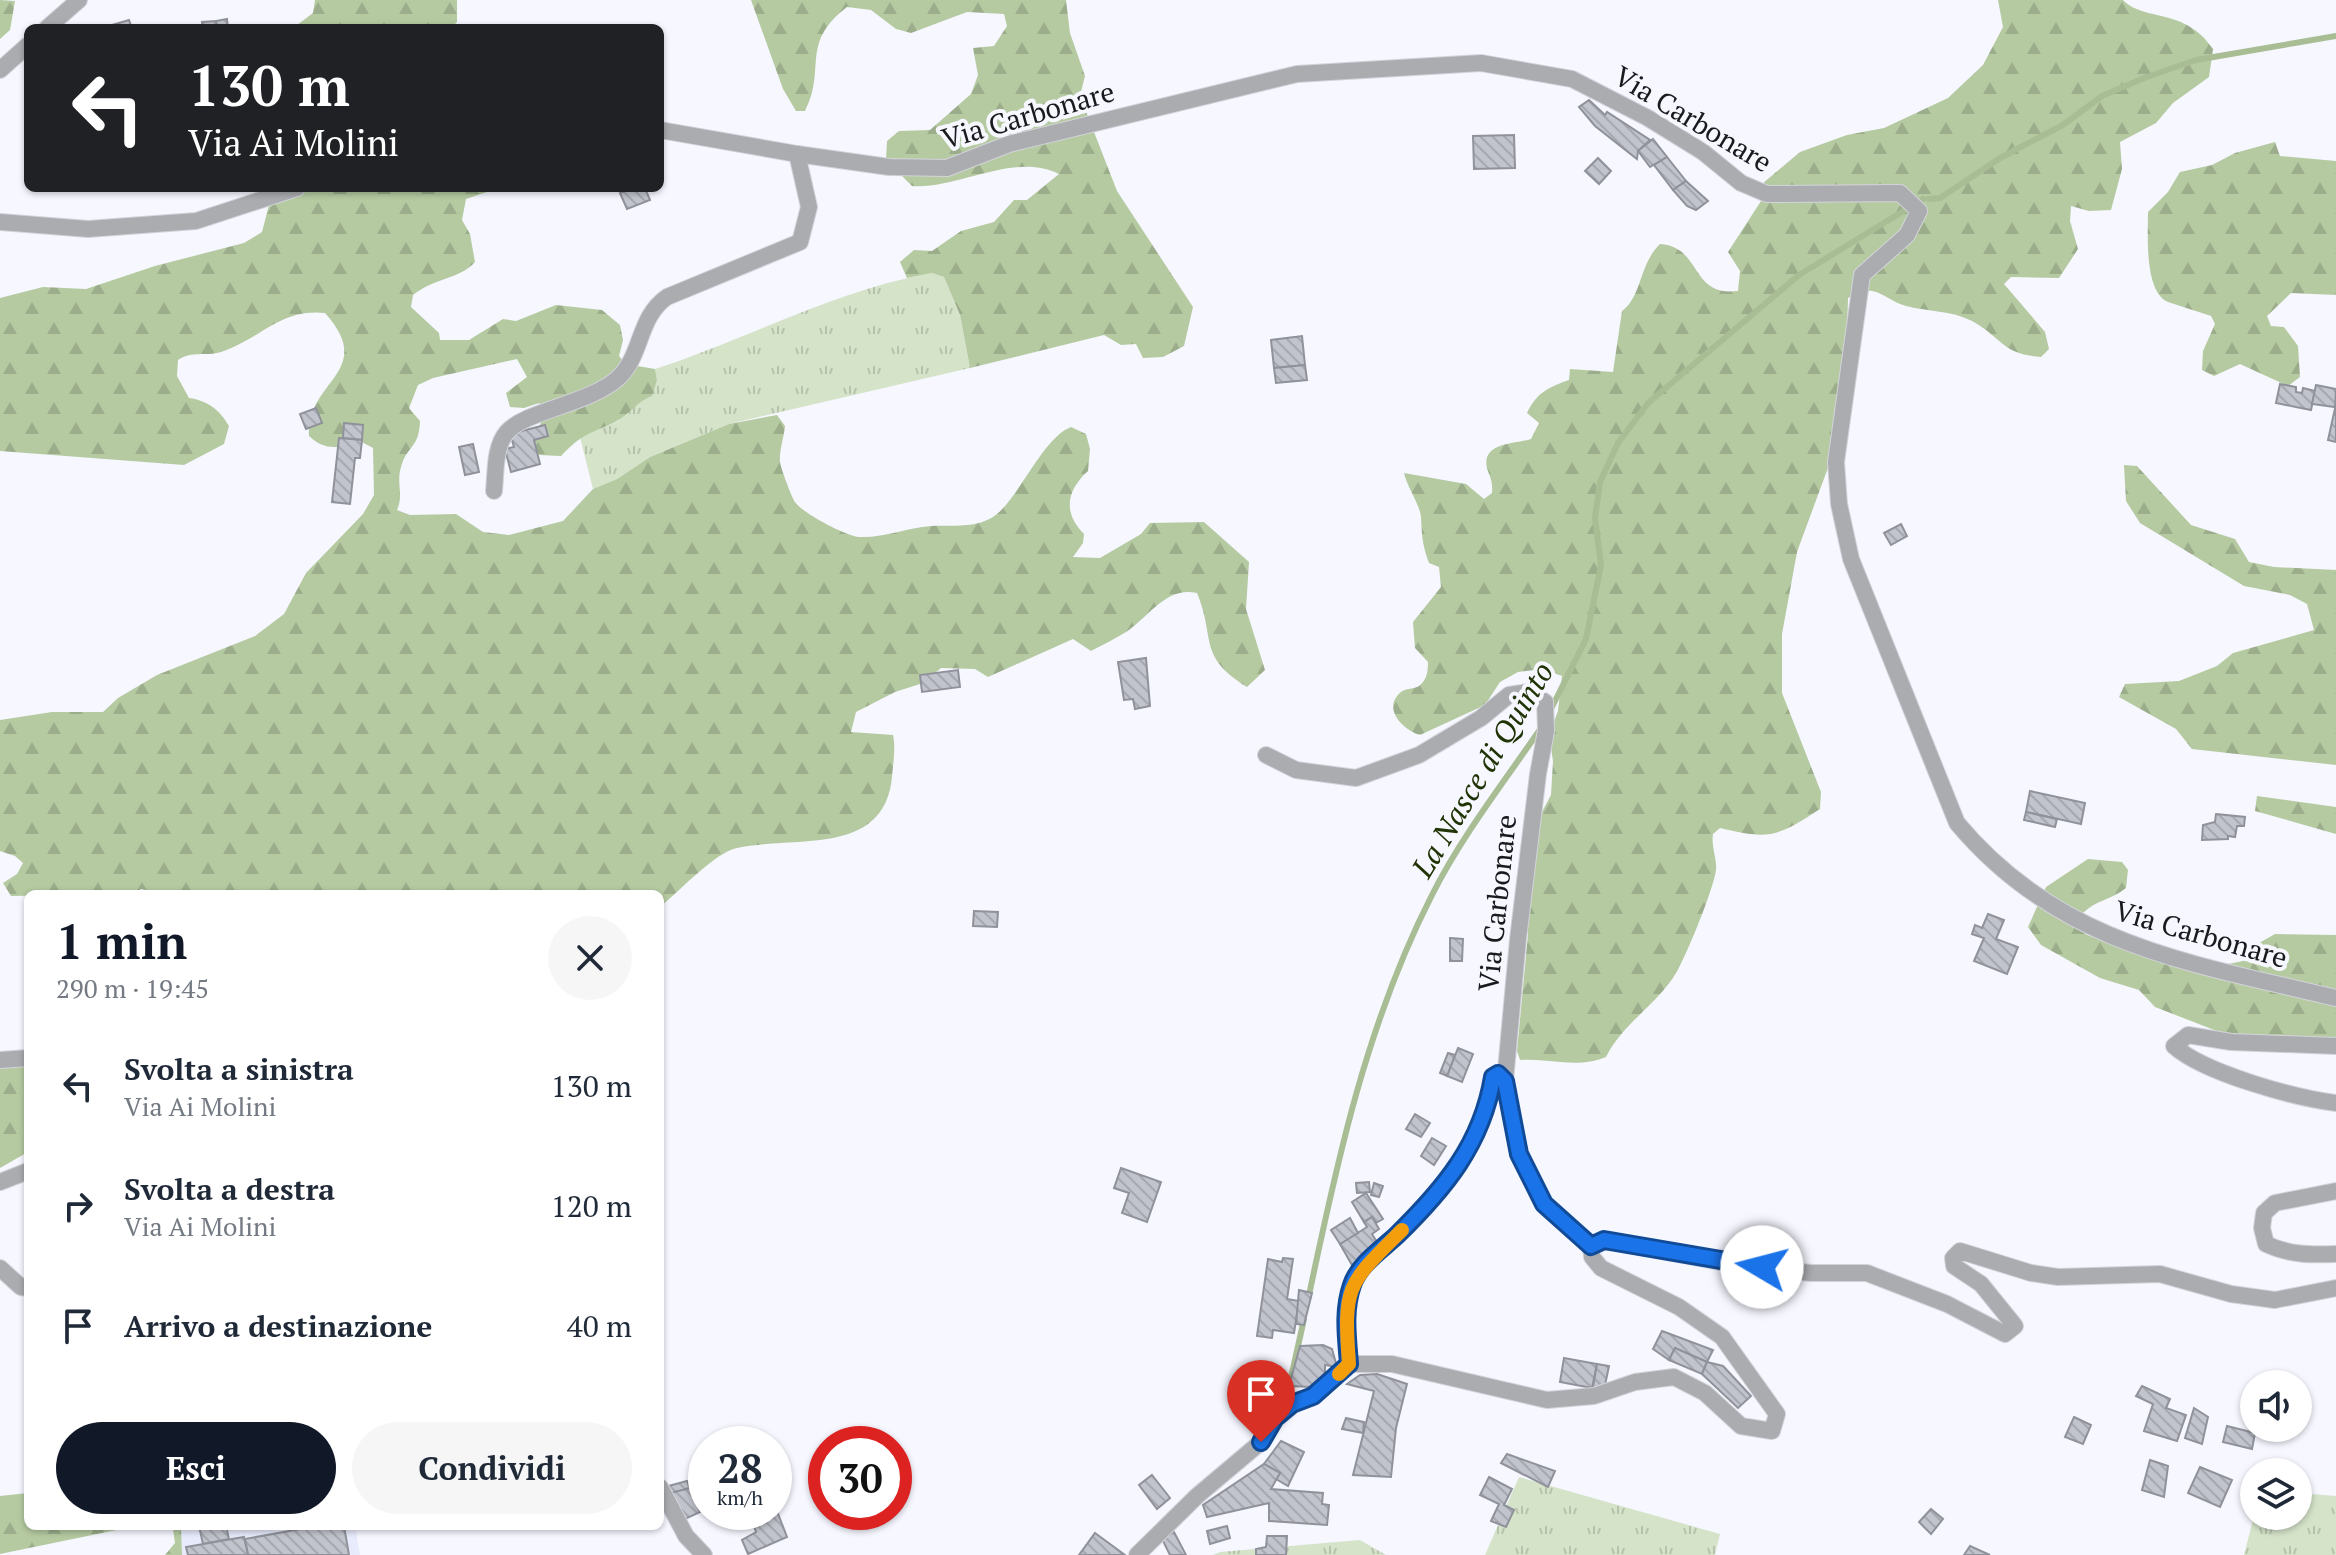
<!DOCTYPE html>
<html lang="it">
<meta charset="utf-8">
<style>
body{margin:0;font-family:"PT Serif",serif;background:#f6f6f7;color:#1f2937;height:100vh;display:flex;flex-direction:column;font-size:30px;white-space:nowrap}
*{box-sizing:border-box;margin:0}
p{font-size:26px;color:#747a83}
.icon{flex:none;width:44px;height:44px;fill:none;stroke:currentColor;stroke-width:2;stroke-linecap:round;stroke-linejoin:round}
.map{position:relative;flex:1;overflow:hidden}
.details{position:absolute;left:24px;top:890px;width:640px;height:640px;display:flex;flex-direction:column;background:#fff;border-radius:12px;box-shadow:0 2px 6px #0004}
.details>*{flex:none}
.hud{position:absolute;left:24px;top:24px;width:640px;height:168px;border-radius:12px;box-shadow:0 2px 6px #0004;background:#202124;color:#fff;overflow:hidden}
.fabs{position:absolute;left:2240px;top:1370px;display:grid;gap:16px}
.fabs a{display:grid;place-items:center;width:72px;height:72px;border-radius:50%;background:#fff;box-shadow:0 2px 6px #0004;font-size:40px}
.speed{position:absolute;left:688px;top:1426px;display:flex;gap:16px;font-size:40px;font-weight:700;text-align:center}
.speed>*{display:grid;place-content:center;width:104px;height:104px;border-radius:50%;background:#fff;box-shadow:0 2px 6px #0004;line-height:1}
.speed small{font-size:20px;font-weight:400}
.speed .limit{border:12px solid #d22;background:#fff;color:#111}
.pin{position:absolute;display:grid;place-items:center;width:68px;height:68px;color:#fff;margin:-82px -34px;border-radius:50% 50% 50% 0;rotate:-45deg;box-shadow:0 0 8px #0007}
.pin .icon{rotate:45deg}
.me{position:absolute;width:88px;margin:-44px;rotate:278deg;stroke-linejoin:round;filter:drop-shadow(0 0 6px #0008)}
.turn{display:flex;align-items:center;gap:28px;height:168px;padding:0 32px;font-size:36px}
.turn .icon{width:104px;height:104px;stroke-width:2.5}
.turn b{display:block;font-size:56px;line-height:68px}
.round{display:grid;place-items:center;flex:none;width:84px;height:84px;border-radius:42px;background:#f6f6f7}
.head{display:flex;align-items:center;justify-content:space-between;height:136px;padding:0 32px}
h1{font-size:48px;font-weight:600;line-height:60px;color:#111827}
.cta{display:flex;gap:16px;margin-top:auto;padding:16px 32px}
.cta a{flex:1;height:92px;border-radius:48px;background:#111827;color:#fff;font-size:32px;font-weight:600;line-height:92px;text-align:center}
.cta a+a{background:#f6f6f7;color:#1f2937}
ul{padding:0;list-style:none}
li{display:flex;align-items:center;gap:24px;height:120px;padding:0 32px}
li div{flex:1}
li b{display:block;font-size:30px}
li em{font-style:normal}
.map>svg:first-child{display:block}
</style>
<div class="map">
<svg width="2336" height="1555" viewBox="0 0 2336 1555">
<defs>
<pattern id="grass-tufts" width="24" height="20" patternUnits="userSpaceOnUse" patternTransform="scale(2)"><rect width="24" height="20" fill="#d5e3c9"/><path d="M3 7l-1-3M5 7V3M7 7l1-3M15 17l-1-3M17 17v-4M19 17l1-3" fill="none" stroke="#b6c2ac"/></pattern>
<pattern id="forest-firs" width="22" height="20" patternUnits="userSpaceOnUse" patternTransform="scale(2)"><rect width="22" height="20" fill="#b5caa1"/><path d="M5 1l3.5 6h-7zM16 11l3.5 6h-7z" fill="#9bad8a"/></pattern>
<pattern id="building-back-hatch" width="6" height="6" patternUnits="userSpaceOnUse" patternTransform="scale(2)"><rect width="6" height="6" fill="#c2c4cd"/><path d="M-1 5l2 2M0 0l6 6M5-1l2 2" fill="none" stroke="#a6a8b0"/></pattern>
</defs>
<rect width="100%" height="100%" fill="#f6f7ff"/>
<!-- built -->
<polygon fill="#e8ebfc" points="181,1526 355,1526 360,1555 182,1555"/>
<!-- grass -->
<g fill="url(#grass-tufts)">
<path d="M932,273L944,277L960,315L970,368L729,424L650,457L617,479L593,489L580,437L618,421L636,402L651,396L657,380L655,369C747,339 836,290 932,273Z"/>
<polygon points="1519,1477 1720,1534 1715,1555 1485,1555"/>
<polygon points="2298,1493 2336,1496 2336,1555 2244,1555 2254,1516 2298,1516"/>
<polygon points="1360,1540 1386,1555 1213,1555 1220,1552"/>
</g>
<!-- forest -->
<g fill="url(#forest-firs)">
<polygon points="0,0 15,1 10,30 0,39"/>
<polygon points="315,0 457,0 457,22 451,28 293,28 313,13"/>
<path d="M751,0H1066L1070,33L1085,76L1080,96L1117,191L1193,307L1184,346L1163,357L1143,358L1136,344L1121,345L1104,335L970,368L960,315L944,277L932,273L907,278L900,262L914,250L932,251L961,231L994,222L1014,200H1027L1059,174C1015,151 957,190 912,186L886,160L887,141L899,131L930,130L971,94L978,75L973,48L994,46L1007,26L1004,14L967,12L911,33L896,29L871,10L847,7C799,44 827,69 805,111H796L783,89Z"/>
<path d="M1998,0H2123C2144,22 2185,7 2213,49L2209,77L2173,103L2156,123L2120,142L2122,169L2111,210L2089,211L2071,206L2070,221L2078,249L2059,278L2011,277L2004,284L2045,332L2049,349L2041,357C2001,354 2003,338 1972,321C1950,310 1929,312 1906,306C1894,303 1883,293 1872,291C1864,290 1856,295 1848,298L1846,379L1829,465L1797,552L1782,634V693L1821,792L1820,809C1777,837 1770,840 1720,828L1713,834C1711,847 1717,858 1716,870C1714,888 1684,963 1673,978C1651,1009 1622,1025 1606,1057C1577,1069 1551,1058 1520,1060L1517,1051L1528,934L1524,924L1536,823L1551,795L1553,761L1549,735L1558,711L1562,676L1542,669L1518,672L1500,682L1485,705L1420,735C1404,730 1381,709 1401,692C1406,688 1414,689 1419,686C1427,680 1428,671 1428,662L1415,648L1413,622L1441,587L1439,567L1429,563C1422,543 1422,536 1421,517C1420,505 1407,487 1404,473L1466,484L1484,499L1492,493C1493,481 1490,478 1487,468C1481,442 1517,444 1531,439L1539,423L1527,413C1536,393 1549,387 1569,380L1570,369L1613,372L1622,311C1642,297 1639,264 1660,244C1703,247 1689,297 1738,291L1740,271L1728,252L1761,201L1762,184L1800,152L1847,135L1884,128L1948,98L1983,65L2003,27Z"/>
<path d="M2275,142L2280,156L2336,161V295L2291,293L2267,316L2271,326L2284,327L2298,346L2300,377L2288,386L2240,364L2214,376L2202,370L2203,351L2215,324L2211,316C2197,311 2182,307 2168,302C2144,292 2148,234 2148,212L2168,192L2180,172L2212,165L2235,153Z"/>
<path d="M265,188H499L466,199L462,220L470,234L475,262C460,279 434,278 413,295L411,307L439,333L440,340H469L503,319L516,321L556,305L602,310L620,325L623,340L619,356L626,364L655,369L657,380L652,396C636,402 629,415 615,422C588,435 583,433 561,456L539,455C529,435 539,428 548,411L539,403L524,408L510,407L506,393L527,377L517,359L433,378L418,385L409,408L420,421C419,449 407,445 401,467C396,483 404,495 397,510L410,515L456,514L483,532L509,535L563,521L593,489L617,479L650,457L729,424L777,415L785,426C784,437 779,451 780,462C780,466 792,498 795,502C802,513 846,536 859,537C885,538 906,528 931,526C951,525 979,529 997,514C1020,495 1044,437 1071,427L1086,434L1090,449L1088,471C1066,491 1063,513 1084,534L1083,543L1073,557L1100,558L1141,534L1150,523L1204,522L1249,562L1246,609L1265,670L1247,687C1197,656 1216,639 1197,593C1166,586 1150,616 1126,632C1115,639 1102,645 1091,651L1073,639L988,677L975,669L941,668L923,683L895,692L856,712L851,732L893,735C896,749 893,763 892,777C884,858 794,835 737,848C714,853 680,891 660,907V894H165L141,889L134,894L11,896L3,883L17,874L23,863L15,856L0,851V720L52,712H103L118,698L157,675L255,636L284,614L306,573L363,514L374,495L373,448L358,440C340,449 325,451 309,436C305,381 378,372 325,313C280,308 261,339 221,352C205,357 193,350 178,360L177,376L189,398C208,401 219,409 229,426L224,444L184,465L0,451V298L43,287L86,289L155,266L244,243L262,232L269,205Z"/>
<polygon points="2124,465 2137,466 2191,525 2235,539 2249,562 2274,567 2336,570 2336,765 2192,749 2176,729 2119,697 2125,684 2179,681 2217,666 2233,653 2314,630 2307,604 2290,595 2244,586 2140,523 2126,501"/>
<polygon points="2257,796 2336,807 2336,834 2255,811"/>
<path d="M2088,859L2122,862L2128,870L2126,888C2111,900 2096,900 2083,913L2085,934L2111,944L2127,942L2213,967L2243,961L2259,943L2275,934L2336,935V1048L2317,1038L2222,1033L2155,1007L2139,990L2100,978L2041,945L2028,927L2046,887Z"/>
<polygon points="0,1061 28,1065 28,1152 0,1168"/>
<polygon points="28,1493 28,1526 136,1526 0,1554 0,1496"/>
<polygon points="162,1526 181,1526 182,1555 165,1555 175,1543 173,1529"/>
</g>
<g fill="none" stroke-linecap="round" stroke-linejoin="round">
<!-- stream -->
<g stroke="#a9bd95" stroke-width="6">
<polyline points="1929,199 1940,198 2000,158 2063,125 2102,96 2144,78 2196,60 2336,36"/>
<polyline points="1550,711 1586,639 1601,565 1595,518 1600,482 1618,443 1648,403 1799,275 1923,199"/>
<path d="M1308,1300C1337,1161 1367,1022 1432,895C1461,837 1504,782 1541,728"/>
<polyline points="1285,1405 1304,1319"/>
</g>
</g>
<!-- building -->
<g fill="url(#building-back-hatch)" stroke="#90929b" stroke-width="2">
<polygon points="227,19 228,28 217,28 216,21"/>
<polygon points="129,20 132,28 102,28"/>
<polygon points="216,21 217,28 203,28 202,22"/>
<polygon points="1589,100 1605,115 1607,112 1650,140 1638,151 1637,159 1595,126 1579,107"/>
<polygon points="1514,135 1515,168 1474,169 1473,136"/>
<polygon points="1653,139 1667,157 1650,167 1638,151"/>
<polygon points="1667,157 1686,181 1673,190 1654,165"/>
<polygon points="1598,158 1611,171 1599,184 1585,171"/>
<polygon points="1686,181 1708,201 1696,210 1687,206 1673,190"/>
<polygon points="633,188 645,188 650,200 627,209 620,193"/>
<polygon points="1302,336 1305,365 1274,368 1271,340"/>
<polygon points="1305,365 1307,380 1276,383 1274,368"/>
<polygon points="2280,384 2296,387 2296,392 2302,393 2303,388 2315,391 2311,410 2276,403"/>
<polygon points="2316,385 2336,389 2335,407 2312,404"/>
<polygon points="2336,404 2336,442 2328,440"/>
<polygon points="316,408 322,423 306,429 300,414"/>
<polygon points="344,423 363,425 362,440 343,438"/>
<polygon points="545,425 548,436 534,440 540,464 511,472 505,449 514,447 510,434"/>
<polygon points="339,438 362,440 360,458 355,458 350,504 332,502"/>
<polygon points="473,444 479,472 465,475 459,447"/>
<polygon points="1901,524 1907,536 1891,545 1884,533"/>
<polygon points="1146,658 1150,706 1135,709 1133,699 1124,700 1118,662"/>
<polygon points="958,670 960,687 922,692 920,675"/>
<polygon points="2030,791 2085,803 2081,824 2026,812"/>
<polygon points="2026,812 2057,819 2055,827 2024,820"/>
<polygon points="2216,814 2245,817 2244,826 2237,826 2235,837 2228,836 2228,839 2202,840 2203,825 2215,822"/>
<polygon points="974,911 998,912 997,927 973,926"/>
<polygon points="1988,914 2004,920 1996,939 2018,947 2007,974 1974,961 1984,938 1972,934 1975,925 1982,928"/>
<polygon points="1450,938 1463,939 1462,961 1450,961"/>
<polygon points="1458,1048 1473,1054 1462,1082 1447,1076"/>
<polygon points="1448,1053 1455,1055 1447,1076 1440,1073"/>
<polygon points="1415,1114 1430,1123 1421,1137 1406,1129"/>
<polygon points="1432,1138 1446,1146 1434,1165 1421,1156"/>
<polygon points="1121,1168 1161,1182 1147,1222 1122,1213 1129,1193 1114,1188"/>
<polygon points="1369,1182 1370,1192 1357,1193 1356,1183"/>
<polygon points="1374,1183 1383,1186 1379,1197 1371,1195"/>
<polygon points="1366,1193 1383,1219 1376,1223 1372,1217 1364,1222 1352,1202"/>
<polygon points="1372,1217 1379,1229 1372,1234 1380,1247 1352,1265 1340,1244 1367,1227 1364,1222"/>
<polygon points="1350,1218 1358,1233 1340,1244 1331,1230"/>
<polygon points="1283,1258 1293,1259 1287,1299 1299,1301 1294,1333 1273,1330 1272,1338 1257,1336 1268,1259 1282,1262"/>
<polygon points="1299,1290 1312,1293 1304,1325 1296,1324"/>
<polygon points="1662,1331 1713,1350 1707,1362 1675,1348 1669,1360 1653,1349"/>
<polygon points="1300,1346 1323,1345 1332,1349 1337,1367 1325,1365 1325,1381 1311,1387 1289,1386"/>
<polygon points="1675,1348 1707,1362 1702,1374 1669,1360"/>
<polygon points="1564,1358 1597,1364 1592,1388 1560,1382"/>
<polygon points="1707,1362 1723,1366 1751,1396 1738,1408 1702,1374"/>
<polygon points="1597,1364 1609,1366 1604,1390 1593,1387"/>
<polygon points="1377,1374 1407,1384 1396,1428 1391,1477 1353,1475 1374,1391 1347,1384 1360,1375"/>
<polygon points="2142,1386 2170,1399 2166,1408 2186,1415 2177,1441 2144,1431 2153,1404 2136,1396"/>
<polygon points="2194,1408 2208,1417 2202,1444 2185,1438"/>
<polygon points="2074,1417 2091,1425 2083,1444 2065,1437"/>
<polygon points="1346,1418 1364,1422 1363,1433 1342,1429"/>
<polygon points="2227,1426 2255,1433 2252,1449 2223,1442"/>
<polygon points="1281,1441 1304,1452 1288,1486 1276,1479 1280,1473 1264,1464"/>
<polygon points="1507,1454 1555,1471 1548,1487 1501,1463"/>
<polygon points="2150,1460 2168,1466 2164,1497 2142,1490"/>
<polygon points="1264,1464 1280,1473 1271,1489 1323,1493 1322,1504 1329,1505 1327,1525 1269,1521 1269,1503 1207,1517 1203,1505"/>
<polygon points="2200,1467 2232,1480 2220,1507 2188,1493"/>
<polygon points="1152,1475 1170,1498 1157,1509 1139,1485"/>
<polygon points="1489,1477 1512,1489 1504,1505 1514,1510 1506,1527 1491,1521 1499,1504 1480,1495"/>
<polygon points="687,1481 690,1488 668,1494 665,1487"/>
<polygon points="697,1482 701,1492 693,1496 689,1485"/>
<polygon points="690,1488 700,1512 683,1520 671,1493"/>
<polygon points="775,1506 787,1537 748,1554 742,1540 756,1532 750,1514 774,1512"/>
<polygon points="1931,1509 1943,1519 1931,1534 1919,1522"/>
<polygon points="199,1526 226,1526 229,1539 203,1544"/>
<polygon points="317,1526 344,1526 349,1555 248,1555 245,1539"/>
<polygon points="1227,1526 1230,1538 1210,1544 1207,1531"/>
<polygon points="1174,1532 1186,1555 1170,1555 1162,1539"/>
<polygon points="1095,1533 1125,1555 1079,1555"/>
<polygon points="1267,1536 1287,1536 1286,1555 1256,1555 1256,1549 1266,1547"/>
<polygon points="244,1537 248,1555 188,1555 186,1547"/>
<polygon points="1970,1546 1981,1551 1990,1555 1964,1555"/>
</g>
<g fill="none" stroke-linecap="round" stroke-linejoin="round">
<defs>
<g id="street">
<polyline points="47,28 79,0"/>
<polyline points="0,70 28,45"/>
<path d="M660,130L797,154L889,167L947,168L1009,144L1297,74L1481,63L1572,79L1648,118L1703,152L1741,183L1767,194L1900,193L1919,211L1907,235L1862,275L1836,462L1839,504L1851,559L1957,823C2059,945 2190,963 2336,998"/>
<polyline points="0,222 88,229 196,221 297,188"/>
<path d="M494,491C496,473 494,447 507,432C525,411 588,404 617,379C643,356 637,318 667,297L800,242L809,207L797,154"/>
<polyline points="1266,755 1296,770 1356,778 1419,755 1481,718 1509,695 1529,692 1545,702 1546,731 1538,774 1518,939 1505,1081 1519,1154 1544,1204 1591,1246"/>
<path d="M2336,1046L2231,1042L2188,1035L2174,1046C2204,1073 2295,1098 2336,1103"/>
<polyline points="0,1060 28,1058"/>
<polyline points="0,1182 28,1171"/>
<path d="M2336,1191L2275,1203L2264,1213L2262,1228L2266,1244C2289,1255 2311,1255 2336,1254"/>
<polyline points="0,1268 21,1287 28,1288"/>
<polyline points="1349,1364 1392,1364 1547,1400 1594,1396 1635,1382 1674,1377 1705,1393 1741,1426 1772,1431 1777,1414 1722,1337 1679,1307 1601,1268 1592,1257 1591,1246 1604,1240 1737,1265 1811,1273 1867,1273 1947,1304 2005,1334 2015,1326 1981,1284 1954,1266 1953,1258 1960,1251 2031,1273 2058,1277 2160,1274 2231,1294 2275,1300 2336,1288"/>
<polyline points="660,1487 686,1536 704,1555"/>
<path d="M1137,1555L1197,1496L1261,1442L1275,1418L1292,1404L1313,1396L1349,1364C1347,1337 1343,1311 1352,1285C1359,1264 1381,1250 1397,1235C1444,1189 1482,1144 1493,1077L1498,1074L1505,1081"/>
</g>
</defs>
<!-- street casing -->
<use href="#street" stroke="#d3d4db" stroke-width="18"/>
<!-- street -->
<use href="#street" stroke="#abacb0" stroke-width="16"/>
</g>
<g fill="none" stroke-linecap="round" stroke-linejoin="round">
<defs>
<path id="route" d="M1261,1442L1275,1418L1292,1404L1313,1396L1349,1364C1347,1337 1343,1311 1352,1285C1359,1264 1381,1250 1397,1235C1444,1189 1482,1144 1493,1077L1498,1074L1505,1081L1519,1154L1544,1204L1591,1246L1604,1240L1762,1267"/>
</defs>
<!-- route casing -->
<use href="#route" stroke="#114b97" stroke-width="20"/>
<!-- route -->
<use href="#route" stroke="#1a73e8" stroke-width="14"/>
<!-- slow -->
<path stroke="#f59e0b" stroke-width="14" d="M1339,1374L1349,1364C1343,1284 1348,1284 1402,1230"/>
</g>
<g text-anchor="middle" stroke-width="8" stroke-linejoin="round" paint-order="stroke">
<!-- street labels -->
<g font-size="28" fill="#191a1d" stroke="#f6f7ff">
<text transform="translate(1028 115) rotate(-16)" y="10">Via Carbonare</text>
<text transform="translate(1693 119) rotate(31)" y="10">Via Carbonare</text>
<text transform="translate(1497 903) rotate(-84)" y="10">Via Carbonare</text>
<text transform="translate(2201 934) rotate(16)" y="10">Via Carbonare</text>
</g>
<!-- water labels -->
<g font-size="30" font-style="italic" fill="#203305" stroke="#f6f7ff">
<text transform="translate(1483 770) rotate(-59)" y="10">La Nasce di Quinto</text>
</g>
</g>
</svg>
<div class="fabs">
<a><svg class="icon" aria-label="sound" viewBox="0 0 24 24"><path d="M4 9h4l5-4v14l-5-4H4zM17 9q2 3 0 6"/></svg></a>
<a><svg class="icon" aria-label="layers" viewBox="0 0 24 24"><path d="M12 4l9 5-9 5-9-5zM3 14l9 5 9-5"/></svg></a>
</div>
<div class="speed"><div>28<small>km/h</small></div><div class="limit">30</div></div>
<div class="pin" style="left:1261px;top:1442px;background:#d93025"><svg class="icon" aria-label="arrive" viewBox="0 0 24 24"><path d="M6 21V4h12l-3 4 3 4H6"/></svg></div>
<svg class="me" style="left:1762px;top:1267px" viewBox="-20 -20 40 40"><circle r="19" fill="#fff"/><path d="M0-13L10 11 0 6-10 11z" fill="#1a73e8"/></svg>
<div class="hud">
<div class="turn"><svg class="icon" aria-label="left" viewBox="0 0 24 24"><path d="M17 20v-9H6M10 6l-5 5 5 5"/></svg><div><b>130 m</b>Via Ai Molini</div></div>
</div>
<section class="details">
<div class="head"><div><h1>1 min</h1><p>290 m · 19:45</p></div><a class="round"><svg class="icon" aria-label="close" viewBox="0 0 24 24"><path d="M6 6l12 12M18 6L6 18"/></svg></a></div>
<ul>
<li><svg class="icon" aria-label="left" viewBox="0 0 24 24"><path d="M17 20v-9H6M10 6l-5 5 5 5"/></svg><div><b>Svolta a sinistra</b><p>Via Ai Molini</p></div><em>130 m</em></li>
<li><svg class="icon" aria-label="right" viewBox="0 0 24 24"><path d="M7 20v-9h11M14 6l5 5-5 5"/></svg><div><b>Svolta a destra</b><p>Via Ai Molini</p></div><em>120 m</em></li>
<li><svg class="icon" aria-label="arrive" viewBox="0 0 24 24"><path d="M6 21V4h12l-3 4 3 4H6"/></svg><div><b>Arrivo a destinazione</b></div><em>40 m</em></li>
</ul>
<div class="cta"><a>Esci</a><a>Condividi</a></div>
</section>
</div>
